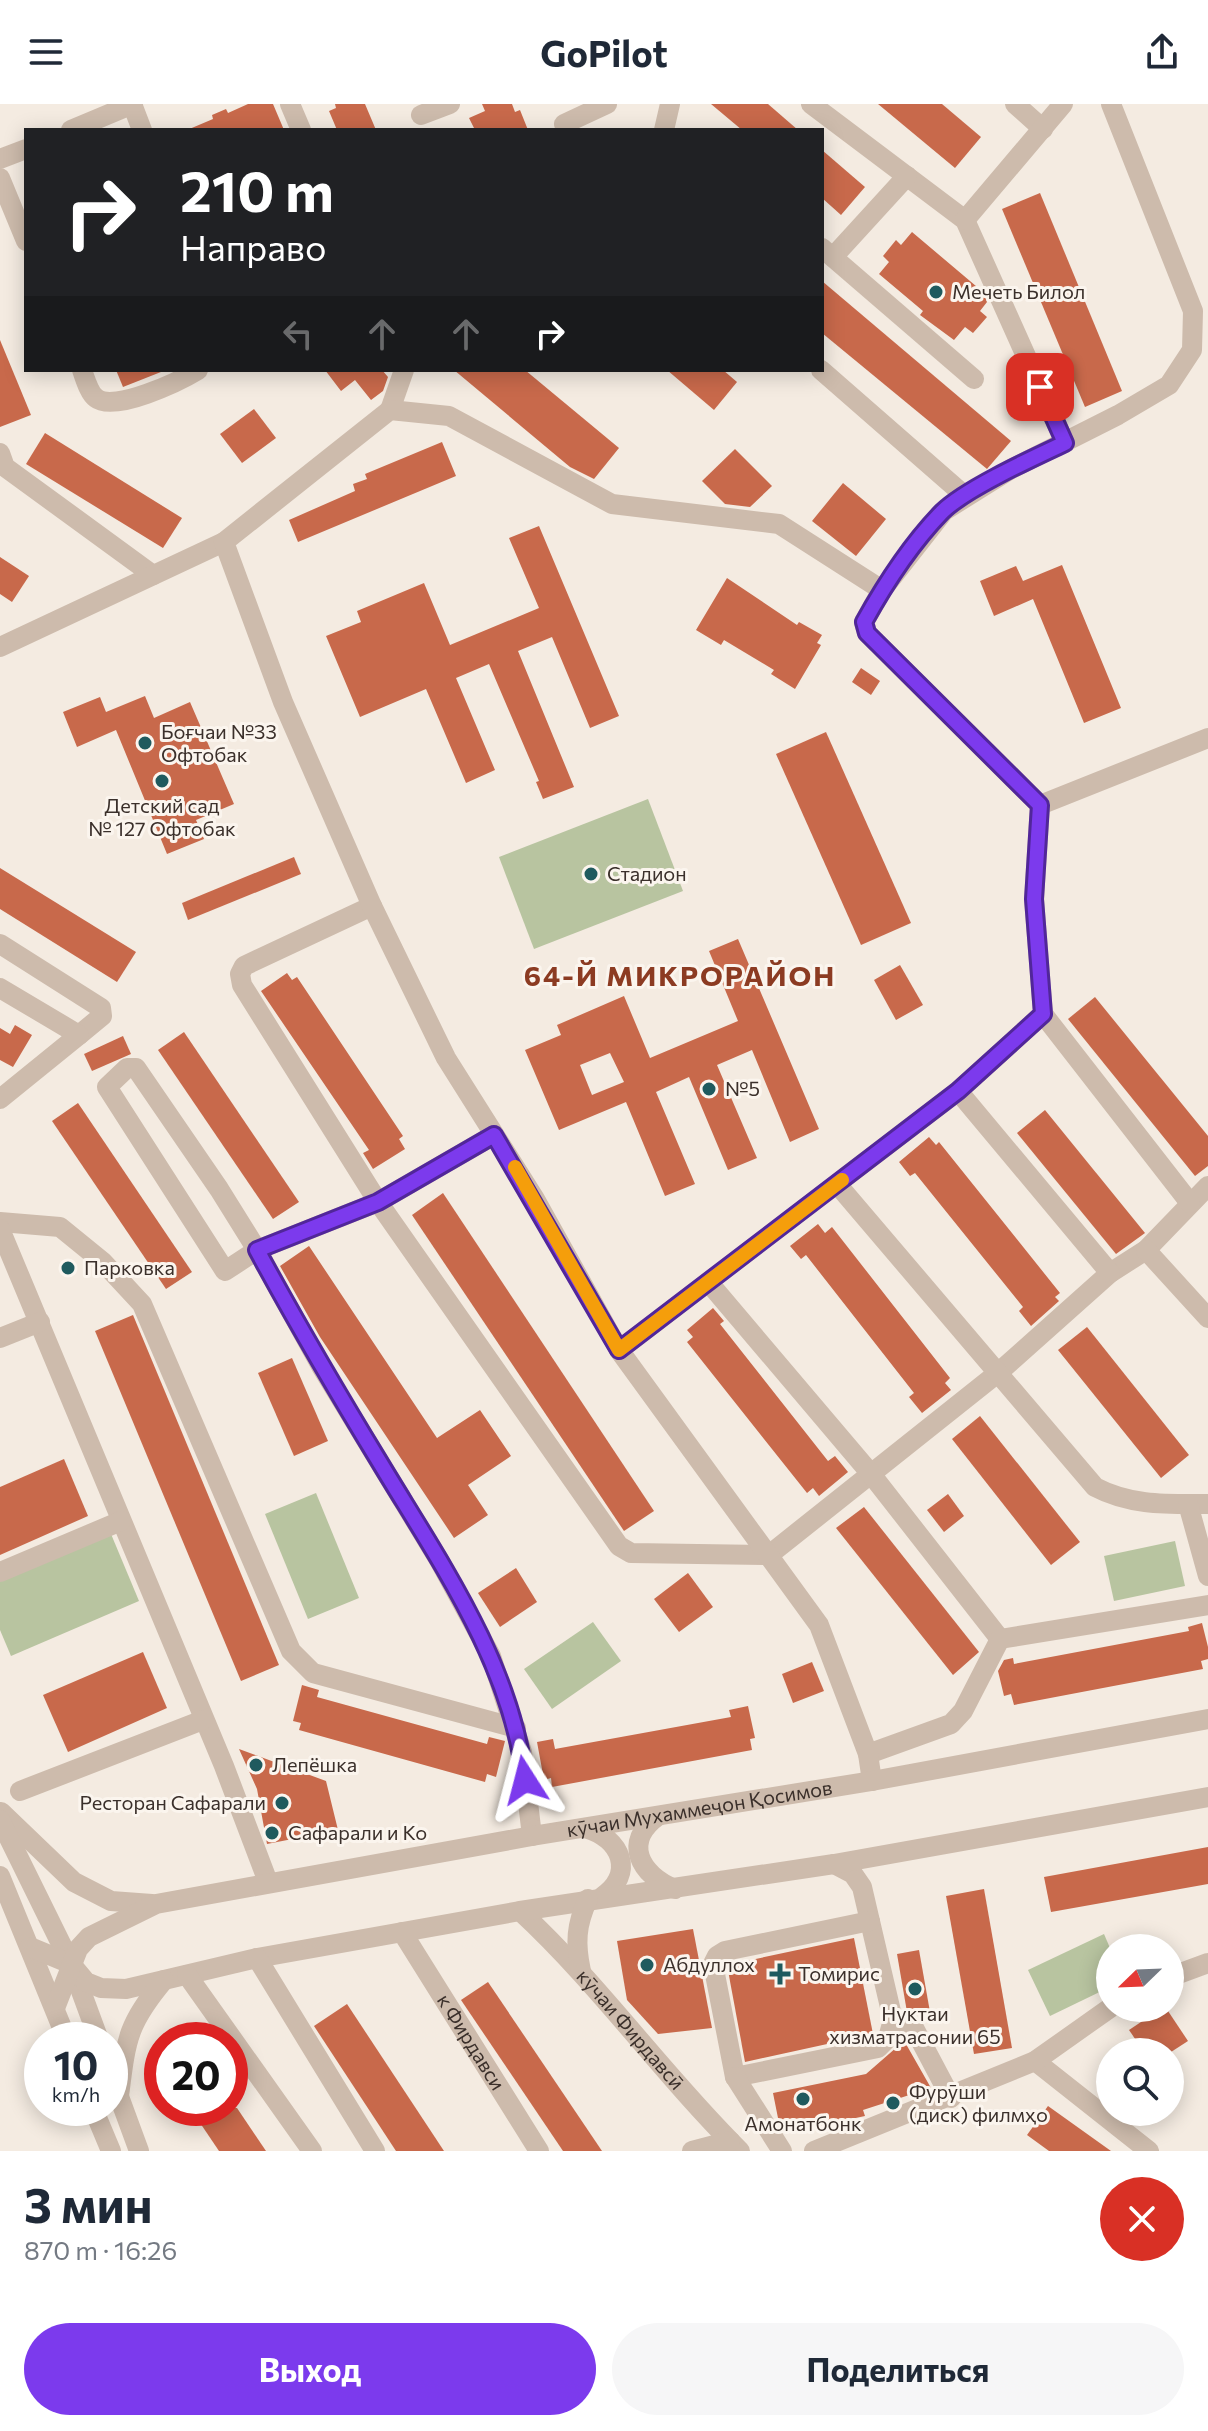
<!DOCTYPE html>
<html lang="ru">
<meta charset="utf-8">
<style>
body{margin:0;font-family:Commissioner,sans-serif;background:#f6f6f7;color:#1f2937;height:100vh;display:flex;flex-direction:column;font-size:30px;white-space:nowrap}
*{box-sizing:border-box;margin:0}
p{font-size:26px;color:#747a83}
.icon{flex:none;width:44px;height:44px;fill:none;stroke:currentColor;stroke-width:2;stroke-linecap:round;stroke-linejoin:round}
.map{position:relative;height:2047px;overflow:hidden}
.panel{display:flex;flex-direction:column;background:#fff;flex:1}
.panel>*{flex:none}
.banner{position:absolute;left:24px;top:24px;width:800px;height:244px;border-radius:0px;box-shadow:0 4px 20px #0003;background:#202124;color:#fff;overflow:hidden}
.needle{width:52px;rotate:247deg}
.tools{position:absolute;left:1096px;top:1830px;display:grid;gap:16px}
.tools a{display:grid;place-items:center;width:88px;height:88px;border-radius:50%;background:#fff;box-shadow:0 4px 20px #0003;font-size:40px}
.speed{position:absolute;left:24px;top:1918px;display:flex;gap:16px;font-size:40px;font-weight:700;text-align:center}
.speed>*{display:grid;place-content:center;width:104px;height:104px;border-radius:50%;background:#fff;box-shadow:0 4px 20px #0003;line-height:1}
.speed small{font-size:20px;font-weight:400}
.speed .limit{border:12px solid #d22;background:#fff;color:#111}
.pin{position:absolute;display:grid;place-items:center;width:68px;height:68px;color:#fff;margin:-34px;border-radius:16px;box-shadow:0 4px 12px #0006}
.me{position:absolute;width:88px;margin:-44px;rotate:351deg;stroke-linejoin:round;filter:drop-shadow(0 0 6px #0008)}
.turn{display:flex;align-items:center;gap:28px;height:168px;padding:0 24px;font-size:36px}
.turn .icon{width:104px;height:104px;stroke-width:2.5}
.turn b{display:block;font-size:56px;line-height:68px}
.lanes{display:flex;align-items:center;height:76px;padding:0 24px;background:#0003;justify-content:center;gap:40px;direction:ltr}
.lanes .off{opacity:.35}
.round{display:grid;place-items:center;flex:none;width:84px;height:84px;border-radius:42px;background:#f6f6f7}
.summary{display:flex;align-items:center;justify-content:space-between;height:136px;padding:0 24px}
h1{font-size:48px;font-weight:700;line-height:60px}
.cta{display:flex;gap:16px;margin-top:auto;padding:16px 24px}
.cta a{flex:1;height:92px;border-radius:48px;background:#7c3aed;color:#fff;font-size:32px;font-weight:700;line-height:92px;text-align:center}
.cta a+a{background:#f6f6f7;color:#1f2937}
header{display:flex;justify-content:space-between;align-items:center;height:104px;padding:0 24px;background:#fff;font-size:36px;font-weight:700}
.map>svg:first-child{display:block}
</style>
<header><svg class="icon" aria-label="menu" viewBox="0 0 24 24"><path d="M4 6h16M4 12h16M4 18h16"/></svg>GoPilot<svg class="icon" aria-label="share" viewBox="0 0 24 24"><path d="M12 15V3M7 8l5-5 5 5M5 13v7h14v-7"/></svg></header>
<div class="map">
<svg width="1208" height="2047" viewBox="0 0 1208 2047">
<rect width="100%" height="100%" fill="#f4ebe1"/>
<!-- green -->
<g fill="#b8c4a0">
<polygon points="648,695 683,787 534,845 499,753"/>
<polygon points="316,1389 359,1494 308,1515 265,1410"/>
<polygon points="111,1430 139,1497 11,1552 0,1526 0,1477"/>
<polygon points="1175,1437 1185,1482 1114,1497 1104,1452"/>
<polygon points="593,1518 621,1557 552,1605 524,1565"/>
<polygon points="1104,1830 1110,1844 1110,1883 1050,1912 1028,1866"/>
</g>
<!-- building -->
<g fill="#c8694b" fill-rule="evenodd">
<polygon points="248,0 273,0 284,26 187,26 213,15 212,11 226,5 228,9"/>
<polygon points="335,0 365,0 376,26 337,26 329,7 336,4"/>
<polygon points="482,0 512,0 515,8 520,6 528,26 475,26 469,14 485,7"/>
<polygon points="711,0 768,0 798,26 742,26"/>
<polygon points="878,0 942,0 981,33 955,64"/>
<polygon points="822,46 865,83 841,111 822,94"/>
<polygon points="1040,89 1122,287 1085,303 1002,105"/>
<polygon points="912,128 983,188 987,198 980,207 987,213 973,229 965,223 954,236 920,211 923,207 879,170 889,158 883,152 896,136 901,141"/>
<polygon points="822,177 1011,337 987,365 822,229"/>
<polygon points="0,236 31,311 0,323"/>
<polygon points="116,266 166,266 123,283"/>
<polygon points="325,266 382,266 388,273 383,287 371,296 355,276 341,287"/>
<polygon points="454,266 525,266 619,344 594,375 570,363"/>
<polygon points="667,266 723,266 737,278 714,306"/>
<polygon points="254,305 276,334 242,359 220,330"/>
<polygon points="45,329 182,414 163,444 26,360"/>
<polygon points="442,338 456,372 298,438 289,416 355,387 353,380 367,375 365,370"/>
<polygon points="735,345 772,382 750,403 725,400 702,377"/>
<polygon points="843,379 886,415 856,452 812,417"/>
<polygon points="539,422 619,612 590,624 552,533 518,547 574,683 543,695 536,678 539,677 489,560 456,574 495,666 466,679 426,585 360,613 326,532 361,518 357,507 424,479 450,541 539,504 509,434"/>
<polygon points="0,453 29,472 12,498 0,490"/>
<polygon points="1062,461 1121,604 1084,619 1033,495 994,512 980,477 1016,462 1023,477"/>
<polygon points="727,474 797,521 799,518 822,531 817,539 821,541 795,585 771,570 774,566 724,536 721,541 696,526"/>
<polygon points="861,564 880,577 871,591 852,578"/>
<polygon points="145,592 154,614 190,598 234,700 196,716 204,735 167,750 116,626 77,643 63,608 100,593 106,608"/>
<polygon points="826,628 911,819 861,841 776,650"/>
<polygon points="294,753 301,770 188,816 182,799"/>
<polygon points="0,764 136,848 117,878 0,805"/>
<path d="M738,835L819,1025L790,1038L752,946L717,961L757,1054L728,1066L689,973L656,988L695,1080L665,1092L626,998L559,1026L525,946L561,931L557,921L624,892L650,954L738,917L709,847ZM610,949L624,978L592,991L580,961Z"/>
<polygon points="900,861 923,901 896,916 874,876"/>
<polygon points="287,869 292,876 297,873 403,1032 399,1035 405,1045 373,1065 363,1049 369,1046 261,887"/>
<polygon points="1095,893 1208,1032 1208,1062 1195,1072 1068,915"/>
<polygon points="15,921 32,931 13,963 0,956 0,924 10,930"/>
<polygon points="184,928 299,1098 273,1115 158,946"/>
<polygon points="123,932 131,950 92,967 84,950"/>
<polygon points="78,999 192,1168 166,1185 52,1017"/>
<polygon points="1045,1006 1145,1129 1116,1150 1017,1029"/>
<polygon points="929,1033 936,1041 939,1038 1060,1189 1055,1193 1059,1197 1031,1222 1019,1207 1023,1203 915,1069 910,1072 899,1058"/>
<polygon points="443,1089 654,1407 624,1427 412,1111"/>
<polygon points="818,1120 825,1129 832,1123 950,1274 945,1279 951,1286 922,1309 909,1293 914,1289 806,1151 801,1155 790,1142"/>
<polygon points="309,1142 437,1334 480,1306 511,1352 468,1381 488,1411 454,1434 320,1233 280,1162"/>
<polygon points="713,1204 724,1217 720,1220 828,1357 835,1352 848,1368 819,1392 813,1384 807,1389 687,1238 693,1233 687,1226"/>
<polygon points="133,1211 279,1561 241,1577 95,1227"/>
<polygon points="1087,1223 1189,1351 1161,1374 1058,1246"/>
<polygon points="292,1254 328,1337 294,1352 258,1269"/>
<polygon points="980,1312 1080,1438 1051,1461 952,1335"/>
<polygon points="64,1355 88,1412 0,1451 0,1383"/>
<polygon points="948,1390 964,1412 944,1428 927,1406"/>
<polygon points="864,1403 979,1548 953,1571 836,1424"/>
<polygon points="516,1464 537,1498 500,1523 478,1489"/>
<polygon points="688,1469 713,1503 679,1528 654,1495"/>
<polygon points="1202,1519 1208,1543 1208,1555 1201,1557 1203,1565 1014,1601 1011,1590 1004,1592 998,1567 1004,1556 1013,1554 1014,1560 1189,1527 1188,1523"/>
<polygon points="143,1548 167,1604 68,1648 43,1591"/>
<polygon points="812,1558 824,1587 793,1599 782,1570"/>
<polygon points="302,1581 319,1586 317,1593 487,1640 489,1633 505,1637 496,1673 487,1670 485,1678 299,1626 301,1619 293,1617"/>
<polygon points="748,1602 755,1634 750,1635 752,1646 552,1683 551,1674 544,1676 537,1638 553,1635 555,1645 731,1613 729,1606"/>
<polygon points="239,1645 326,1677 338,1726 267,1740 257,1685"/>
<polygon points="1208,1743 1208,1780 1051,1808 1044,1773"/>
<polygon points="984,1785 1012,1944 974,1950 946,1792"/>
<polygon points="693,1825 712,1924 658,1930 627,1896 617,1837"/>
<polygon points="854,1834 873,1930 745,1958 727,1861"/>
<polygon points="919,1846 930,1908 914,1910 907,1908 897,1850"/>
<polygon points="488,1878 602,2047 563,2047 461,1896"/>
<polygon points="347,1900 444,2047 396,2047 314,1922"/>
<polygon points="1162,1904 1166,1904 1188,1937 1171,1948 1144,1948 1129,1926"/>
<polygon points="902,1933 931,1984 863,2006 865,2012 786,2029 779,2019 773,1989 866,1970 897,1943"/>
<polygon points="1048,2002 1111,2047 1049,2047 1027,2031"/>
<polygon points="190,2004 237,2004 266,2047 219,2047"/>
</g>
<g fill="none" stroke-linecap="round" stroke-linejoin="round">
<!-- minor -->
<g stroke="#cdbbac" stroke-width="20">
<polyline points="132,0 142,26"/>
<polyline points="290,0 301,26"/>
<polyline points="811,0 965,116 1065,339"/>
<polyline points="1015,0 1043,25"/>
<polyline points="421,11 450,0"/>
<polyline points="564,20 607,0"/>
<polyline points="71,26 133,0"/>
<polyline points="664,26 670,0"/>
<polyline points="0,55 26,45"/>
<polyline points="0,74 26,137"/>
<polyline points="965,116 1063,0"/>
<polyline points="822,144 974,275"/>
<polyline points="833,153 907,72"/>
<path d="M82,266C85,274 89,289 96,294C114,309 180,277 198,266"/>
<polyline points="821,266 964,391"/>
<polyline points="390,306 404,266"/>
<polyline points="0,349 5,363 153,471"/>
<polyline points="882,486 944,407 1011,365 1118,311 1169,281 1192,246 1193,207 1111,0"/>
<polyline points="0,543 224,438"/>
<polyline points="372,802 244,862 240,870 242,881 378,1098 619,1442 631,1449 769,1451 999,1268 1110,1169 1146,1146 1208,1082"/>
<polyline points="0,840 101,904 102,912 79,931"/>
<polyline points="0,884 79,931 0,995"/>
<polyline points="1043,910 1190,1099"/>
<polyline points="958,987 1110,1169"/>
<polyline points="494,1031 378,1098 257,1146 225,1167 107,983 127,964 136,964 219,1085 257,1146 321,1262 439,1456 491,1552 522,1648 532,1732"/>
<path d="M837,1080L1095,1383C1131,1402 1168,1400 1208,1400"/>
<polyline points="0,1118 60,1123 103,1158 142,1200 291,1547 313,1569 516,1624"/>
<polyline points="0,1125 224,1662 268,1778"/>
<polyline points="1146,1146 1208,1214"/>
<polyline points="710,1180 871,1370 1000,1535"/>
<polyline points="0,1234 40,1218"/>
<polyline points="619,1246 958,987 1043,910 1034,795 1040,701 1208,634"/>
<polyline points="1188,1400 1208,1472"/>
<polyline points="0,1468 121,1417"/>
<polyline points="868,1650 951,1620 963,1607 1000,1535 1208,1501"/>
<polyline points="872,1677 868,1650 819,1521 619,1246 535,1095 446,954 372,802 283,598 224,438 390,306 449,312 612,400 779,420 882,486 864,518 867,529 1040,701"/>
<polyline points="20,1687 203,1616"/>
<polyline points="1,1708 74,1778 111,1797 152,1800"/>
<path d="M658,1712C622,1738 640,1771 675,1785"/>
<polyline points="0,1716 71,1860 99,1936"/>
<path d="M585,1724C622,1734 635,1770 602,1793"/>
<polyline points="834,1760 853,1770 862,1783 893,1916 914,1924 951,1994"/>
<polyline points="0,1772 67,1936"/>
<path id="s1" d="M520,1807C600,1881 663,1971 740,2047"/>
<polyline points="870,1817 725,1847 717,1852 713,1860 735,1973 878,1944 888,1934 893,1916"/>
<path id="s2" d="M402,1828L539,2047"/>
<polyline points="30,1843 71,1860 86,1878 101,1884 126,1885 257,1854 520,1807 834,1760 1208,1693"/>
<polyline points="257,1854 375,2047"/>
<path d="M581,1867C575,1839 576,1821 588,1795"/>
<polyline points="187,1871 312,2047"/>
<polyline points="1170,1873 1208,1859"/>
<path id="s3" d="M55,1904L78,1845L89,1833L156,1800L532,1732L872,1677L1208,1615"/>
<polyline points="1035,1957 1149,2047"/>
<polyline points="735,1973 782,2047"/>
<polyline points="114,1979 139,2047"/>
<path d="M119,1992C126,1936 127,1920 164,1876"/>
<polyline points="93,2004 111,2047"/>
<polyline points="692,2047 730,2037"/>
<polyline points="814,2047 1035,1957 1110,1904"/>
</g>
</g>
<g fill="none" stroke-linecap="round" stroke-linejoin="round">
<defs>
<path id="route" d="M525,1676C511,1558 439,1457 379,1357C337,1288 296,1218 257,1146L378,1098L494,1031L619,1246L958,987L1043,910L1034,795L1040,701L867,529L864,518C885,480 912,439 942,408C965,385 1033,354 1065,339L1040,283"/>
</defs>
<!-- route casing -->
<use href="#route" stroke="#51269a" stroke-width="20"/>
<!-- route -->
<use href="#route" stroke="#7c3aed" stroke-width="14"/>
<!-- slow -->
<polyline stroke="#f59e0b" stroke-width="14" points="515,1063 619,1246 842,1076"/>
</g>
<!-- markers -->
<g fill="#1f5a5e" stroke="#fbf5ee" stroke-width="3">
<circle cx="936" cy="188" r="8"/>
<circle cx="145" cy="639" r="8"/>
<circle cx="162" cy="677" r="8"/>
<circle cx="591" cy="770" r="8"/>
<circle cx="709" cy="985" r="8"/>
<circle cx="68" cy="1164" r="8"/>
<circle cx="256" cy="1661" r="8"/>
<circle cx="282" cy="1699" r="8"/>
<circle cx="272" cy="1729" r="8"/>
<circle cx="647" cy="1861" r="8"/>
<path d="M776 1858h8v8h8v8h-8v8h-8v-8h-8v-8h8z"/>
<circle cx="915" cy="1885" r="8"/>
<circle cx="803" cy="1995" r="8"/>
<circle cx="893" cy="1999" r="8"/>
</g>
<g text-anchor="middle" stroke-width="6" stroke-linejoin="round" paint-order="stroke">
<!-- poi labels -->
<g font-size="20" fill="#3b302b" stroke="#fbf5ee" text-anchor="start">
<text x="952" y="195">Мечеть Билол</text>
<text x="161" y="635">Боғчаи №33<tspan x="161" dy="23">Офтобак</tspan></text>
<text x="162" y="709" text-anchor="middle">Детский сад<tspan x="162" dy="23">№ 127 Офтобак</tspan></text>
<text x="607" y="777">Стадион</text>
<text x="725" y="992">№5</text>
<text x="84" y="1171">Парковка</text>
<text x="272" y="1668">Лепёшка</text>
<text x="266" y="1706" text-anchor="end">Ресторан Сафарали</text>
<text x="288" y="1736">Сафарали и Ко</text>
<text x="663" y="1868">Абдуллох</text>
<text x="798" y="1877">Томирис</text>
<text x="915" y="1917" text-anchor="middle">Нуктаи<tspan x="915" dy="23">хизматрасонии 65</tspan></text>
<text x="909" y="1995">Фурӯши<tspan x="909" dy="23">(диск) филмҳо</tspan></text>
<text x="803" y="2027" text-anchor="middle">Амонатбонк</text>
</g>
<!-- street labels -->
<g font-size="20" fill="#3b302b" stroke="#fbf5ee">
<text dy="7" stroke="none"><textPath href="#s3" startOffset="706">кӯчаи Мухаммеҷон Қосимов</textPath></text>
<text dy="7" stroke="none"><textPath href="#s1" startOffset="162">кӯчаи Фирдавсӣ</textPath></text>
<text dy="7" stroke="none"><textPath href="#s2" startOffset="130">к Фирдавси</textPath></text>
</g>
<!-- district labels -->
<g font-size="28" font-weight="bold" letter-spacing="2" fill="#8c3b22" stroke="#fbf5ee">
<text x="680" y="882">64-Й МИКРОРАЙОН</text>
</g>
</g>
</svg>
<div class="tools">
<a><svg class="needle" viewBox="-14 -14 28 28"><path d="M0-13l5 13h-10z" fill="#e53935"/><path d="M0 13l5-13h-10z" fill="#747a83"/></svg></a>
<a><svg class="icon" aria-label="search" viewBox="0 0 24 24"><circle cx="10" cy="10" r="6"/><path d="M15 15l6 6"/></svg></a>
</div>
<div class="speed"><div>10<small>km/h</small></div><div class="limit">20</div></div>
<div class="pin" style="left:1040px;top:283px;background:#d93025"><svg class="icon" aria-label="arrive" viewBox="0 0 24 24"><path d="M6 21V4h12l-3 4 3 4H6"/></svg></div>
<svg class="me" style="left:525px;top:1676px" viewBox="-20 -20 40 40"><path d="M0-17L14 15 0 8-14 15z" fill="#7c3aed" stroke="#fff" stroke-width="4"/></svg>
<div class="banner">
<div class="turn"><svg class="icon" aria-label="right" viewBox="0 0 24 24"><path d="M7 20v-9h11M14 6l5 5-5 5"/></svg><div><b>210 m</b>Направо</div></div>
<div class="lanes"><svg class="icon off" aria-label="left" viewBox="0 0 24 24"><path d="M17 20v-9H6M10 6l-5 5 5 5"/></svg><svg class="icon off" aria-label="ahead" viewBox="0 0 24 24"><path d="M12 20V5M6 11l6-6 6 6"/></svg><svg class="icon off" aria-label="ahead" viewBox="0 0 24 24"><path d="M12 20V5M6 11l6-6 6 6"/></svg><svg class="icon" aria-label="right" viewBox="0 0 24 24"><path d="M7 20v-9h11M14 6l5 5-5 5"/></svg></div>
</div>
</div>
<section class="panel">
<div class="summary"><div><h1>3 мин</h1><p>870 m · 16:26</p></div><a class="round" style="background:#d93025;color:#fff"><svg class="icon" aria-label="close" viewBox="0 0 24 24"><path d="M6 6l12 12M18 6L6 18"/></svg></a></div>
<div class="cta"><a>Выход</a><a>Поделиться</a></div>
</section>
